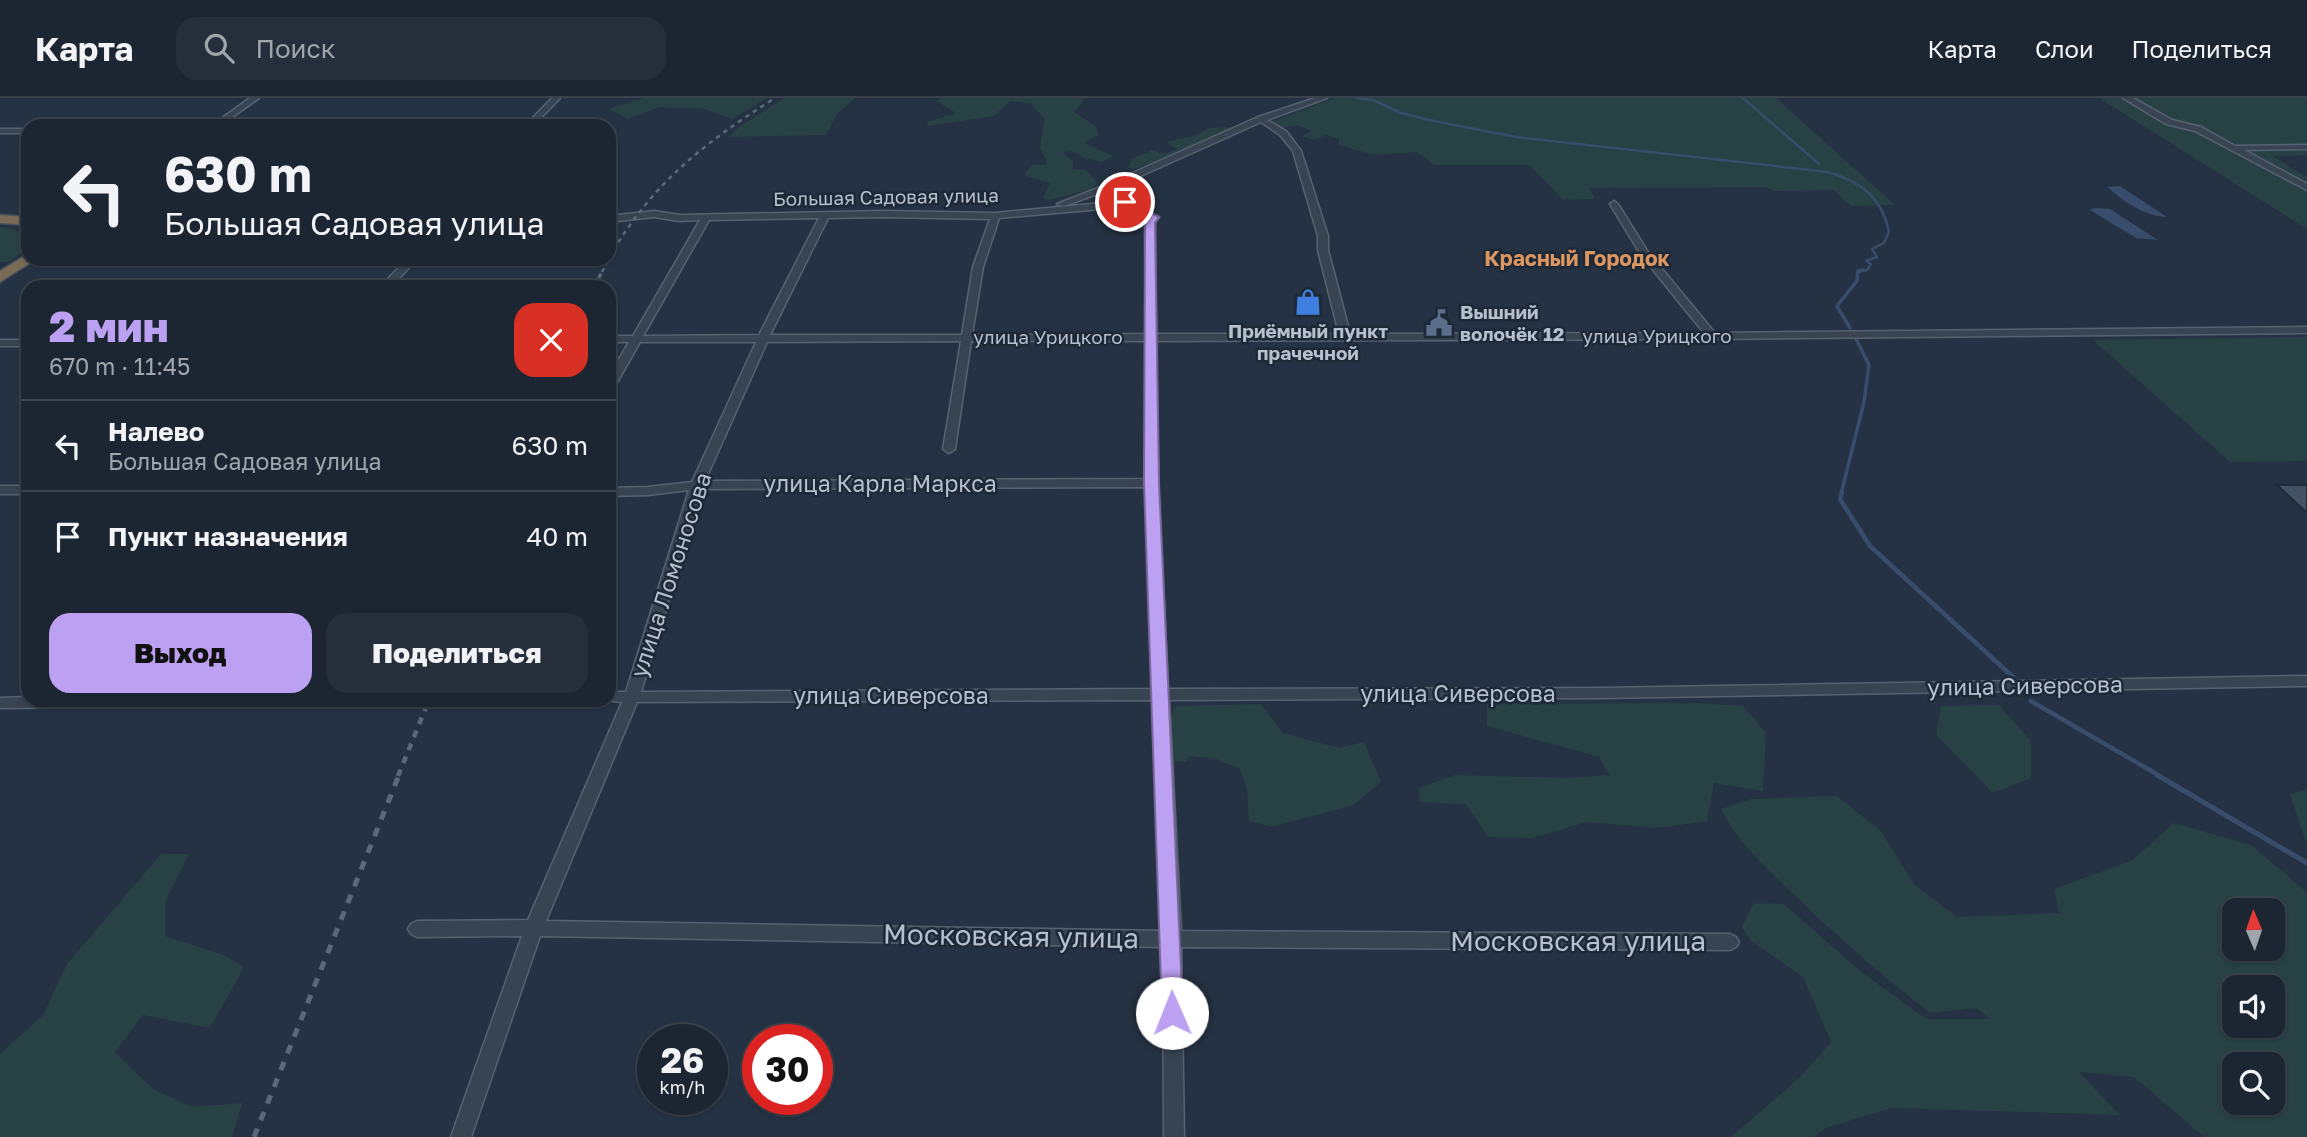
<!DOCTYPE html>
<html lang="ru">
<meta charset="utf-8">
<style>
body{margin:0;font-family:"Golos Text",sans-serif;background:#252e3a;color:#f1f3f6;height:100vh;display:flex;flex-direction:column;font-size:26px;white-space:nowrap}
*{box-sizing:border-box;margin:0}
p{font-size:23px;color:#a0a5ac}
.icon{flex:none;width:38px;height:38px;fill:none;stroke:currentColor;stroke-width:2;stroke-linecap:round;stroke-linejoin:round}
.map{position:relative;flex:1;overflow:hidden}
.panel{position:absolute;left:21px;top:182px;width:595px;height:427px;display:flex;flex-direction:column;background:#1c2632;border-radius:21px;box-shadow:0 2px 5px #0004,0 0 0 2px #3a434d}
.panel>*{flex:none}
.top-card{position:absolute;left:21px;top:21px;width:595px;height:147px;border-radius:21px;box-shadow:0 2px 5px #0004,0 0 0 2px #3a434d;background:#1c2632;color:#f1f3f6;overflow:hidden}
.needle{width:46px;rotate:358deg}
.tools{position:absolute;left:2222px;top:800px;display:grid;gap:14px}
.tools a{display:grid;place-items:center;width:63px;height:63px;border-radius:14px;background:#1c2632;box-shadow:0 2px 5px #0004,0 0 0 2px #3a434d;font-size:35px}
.speed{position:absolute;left:637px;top:926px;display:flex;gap:14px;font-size:35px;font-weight:700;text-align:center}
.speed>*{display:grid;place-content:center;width:91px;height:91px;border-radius:50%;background:#1c2632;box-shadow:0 2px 5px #0004,0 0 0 2px #3a434d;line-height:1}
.speed small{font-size:18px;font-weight:400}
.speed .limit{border:10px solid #d22;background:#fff;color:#111}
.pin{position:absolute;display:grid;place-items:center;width:60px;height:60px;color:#fff;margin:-30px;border:4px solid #fff;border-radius:50%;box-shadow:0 2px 7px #0007}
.me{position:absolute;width:77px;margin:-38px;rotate:359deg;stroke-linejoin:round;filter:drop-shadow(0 0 5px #0008)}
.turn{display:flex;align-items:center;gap:24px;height:147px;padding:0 28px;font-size:32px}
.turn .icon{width:91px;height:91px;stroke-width:2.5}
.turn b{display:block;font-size:49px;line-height:60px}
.round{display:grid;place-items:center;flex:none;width:74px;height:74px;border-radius:21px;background:#252e3a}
.overview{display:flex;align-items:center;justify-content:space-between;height:119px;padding:0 28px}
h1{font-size:42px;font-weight:800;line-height:52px;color:#bca0f2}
.primary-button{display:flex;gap:14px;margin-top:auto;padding:14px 28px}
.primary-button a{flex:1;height:80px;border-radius:21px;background:#bca0f2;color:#111;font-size:28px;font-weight:800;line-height:80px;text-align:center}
.primary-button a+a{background:#252e3a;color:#f1f3f6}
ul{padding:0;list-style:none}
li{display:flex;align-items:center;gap:21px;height:91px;padding:0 28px;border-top:2px solid #3a434d}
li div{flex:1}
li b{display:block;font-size:26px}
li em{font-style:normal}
header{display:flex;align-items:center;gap:42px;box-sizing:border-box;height:98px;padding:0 35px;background:#1c2632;border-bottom:2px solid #3a434d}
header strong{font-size:33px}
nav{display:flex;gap:38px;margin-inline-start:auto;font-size:24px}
.search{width:490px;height:63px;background:#252e3a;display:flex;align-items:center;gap:18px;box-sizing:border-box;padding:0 24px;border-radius:21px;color:#a0a5ac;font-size:26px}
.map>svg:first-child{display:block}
</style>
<header>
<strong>Карта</strong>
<div class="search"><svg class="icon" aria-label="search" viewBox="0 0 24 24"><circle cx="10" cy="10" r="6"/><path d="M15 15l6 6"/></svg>Поиск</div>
<nav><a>Карта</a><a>Слои</a><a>Поделиться</a></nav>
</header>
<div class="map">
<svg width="2307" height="1039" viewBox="0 0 2307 1039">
<rect width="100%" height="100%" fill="#253243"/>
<!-- green -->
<g fill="#274144" fill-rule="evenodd">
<polygon points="644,0 768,0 732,21 704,11 660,9 627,21 609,11"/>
<polygon points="784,0 855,0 838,15 826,37 729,39 739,29"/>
<polygon points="941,0 1085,0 1074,14 1096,28 1099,37 1084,45 1113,58 1102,64 1085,60 1070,52 1063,55 1073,63 1073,71 1086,72 1099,86 1084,93 1048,102 1043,100 1050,85 1024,77 1032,67 1046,67 1047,62 1040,51 1044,21 1032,6 1010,3 994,18 928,28 927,24 956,15 936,3"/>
<polygon points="1335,0 1776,0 1895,107 1851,108 1833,92 1774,93 1766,89 1589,90 1595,101 1563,102 1530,67 1434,67 1417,54 1374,57 1339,47 1339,41 1326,37 1314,42 1302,38 1312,33 1297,27 1281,30 1270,24"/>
<polygon points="2099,0 2307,0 2307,57 2272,58 2307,79 2307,131"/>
<path d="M1231,29L1223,35C1200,45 1152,73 1128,70L1132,61L1152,52L1165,56L1177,51L1166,44L1197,37L1209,30Z"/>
<polygon points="0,129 10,130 26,137 28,149 9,164 0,164"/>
<polygon points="2307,239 2307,363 2230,364 2093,242"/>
<polygon points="1697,605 1743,608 1766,635 1763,693 1714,685 1707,723 1658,730 1587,724 1532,740 1488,739 1466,706 1420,704 1419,690 1455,677 1567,680 1610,677 1599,659 1487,628 1487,606"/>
<polygon points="1261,606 1283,635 1339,650 1364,644 1381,684 1353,707 1272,729 1249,723 1247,692 1240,671 1216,661 1190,658 1186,664 1172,663 1167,626 1176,608"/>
<polygon points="1999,607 2031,643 2031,680 1993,695 1936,637 1941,608"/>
<polygon points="2307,692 2307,747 2290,696"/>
<path d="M1837,698L1881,733L1914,786L1957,819L2059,815L2054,791L2133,762L2173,725L2251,747L2307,794V1039H2204L2134,979L2079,974L2120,1017L1891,1010L1826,1030L1814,1039H1731L1799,980L1831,944L1803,879L1751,843L1742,829L1754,805L1784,806L1860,873L1926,921H1990L1977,910L1930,915C1881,877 1838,839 1793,796C1766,770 1737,744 1721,711L1751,701ZM2235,812H2273V850H2235ZM2235,889H2273V928H2235ZM2235,966H2273V1004H2235Z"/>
<polygon points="161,756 189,756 165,804 165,838 224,857 244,869 210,930 143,917 115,954 153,991 192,1009 242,1005 232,1039 0,1039 0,956 43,917 67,866"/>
</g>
<!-- water -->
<g fill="#374d6b">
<path d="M2120,88L2167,119C2143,118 2125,104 2107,89Z"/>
<polygon points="2094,110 2110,111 2158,142 2136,140 2090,112"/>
</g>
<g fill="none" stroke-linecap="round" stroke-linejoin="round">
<!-- stream-far3 -->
<g stroke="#374d6b" stroke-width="2.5">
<path d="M1357,0L1373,2L1401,15L1429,22L1516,39L1828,74C1861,84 1882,99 1889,134L1884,145L1872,151L1877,159L1866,163L1871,166L1867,172L1858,174"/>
<polyline points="1743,0 1819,66"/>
</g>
<!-- stream-far2 -->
<g stroke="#374d6b" stroke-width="3.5">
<polyline points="1850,230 1837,208 1857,183 1858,173 1863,172"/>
<polyline points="1841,396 1864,304 1869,267 1855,239"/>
</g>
<!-- stream-far1 -->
<g stroke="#374d6b" stroke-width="4.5">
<polyline points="1842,394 1840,401 1870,448 2013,579"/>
<polyline points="2031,603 2160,678"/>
</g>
<!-- stream -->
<polyline stroke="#374d6b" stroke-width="5" points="2157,677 2307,765"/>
</g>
<!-- building -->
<polygon fill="#435265" stroke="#202b3a" stroke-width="2" points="2277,387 2307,387 2307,415"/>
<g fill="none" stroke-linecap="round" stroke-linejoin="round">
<defs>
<g id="minor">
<polygon points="250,0 259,0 220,28 211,28"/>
<polygon points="552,0 560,0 533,28 525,28"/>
<path d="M1315,0H1327L1267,22L1286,33L1301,53L1328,138V152L1350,236L1704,235L1641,157L1610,106L1614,103L1618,106L1648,154L1715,235L2307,229V235L1712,241L1156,243L1158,385L1168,591L1601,590L2307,578V588L1601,600L1169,602L1181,833L1730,836L1736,839L1739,844L1736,849L1730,852L1181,849L1184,1039H1164L1163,849L540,838L471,1039H451L522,838L417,839L411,836L408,831L411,826L417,823L528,822L622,604L603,602H609V594H626L689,392L648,397L609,398V390L648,389L692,384L756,244H640L615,288L609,291V278L629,244H609V238H633L700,122L679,123L654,119L609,124V118L654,113L680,117L884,113L995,115L1113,104L1138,108L1159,119L1155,124L1156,236H1339L1318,152V138L1293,53L1280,37L1261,24L1114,90L1064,108L1057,106L1108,86L1258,19ZM1113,110L1133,112L1149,120L1145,124L1146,236L972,237L983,169L999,120ZM884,119L990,121L973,169L962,237H770L828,120ZM819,120L759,237L643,238L709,122ZM961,243L943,351L949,355L955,351L971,243H1146V381L705,383L767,244ZM1146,389L1154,591L641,594L702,391ZM1154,602L1163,833L546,823L637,604Z"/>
<polygon points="2123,0 2133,0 2172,22 2201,29 2235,48 2307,47 2307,51 2244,52 2307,86 2307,92 2195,33 2166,26"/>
<rect x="0" y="31" width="28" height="4"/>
<polygon points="407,161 417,161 391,189 380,189"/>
<rect x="0" y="242" width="28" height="6"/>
<rect x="0" y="388" width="28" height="8"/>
<polygon points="28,599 28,602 314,602 311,606 306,607 0,610 0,600"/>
</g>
<g id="highway">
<polygon points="0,117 28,119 28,127 0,125"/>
<polygon points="28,156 28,161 35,161 33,163 0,184 0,173"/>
</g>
</defs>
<!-- minor casing -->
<use href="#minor" stroke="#576270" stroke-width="3"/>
<!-- highway casing -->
<use href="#highway" stroke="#444f5d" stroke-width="3"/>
<!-- minor -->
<use href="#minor" fill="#394453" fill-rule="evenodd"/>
<!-- highway -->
<use href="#highway" fill="#796b56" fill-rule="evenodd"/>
<!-- rail-far3 -->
<g stroke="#5b687a" stroke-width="2.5" stroke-dasharray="4.5 4.5" stroke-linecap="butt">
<path d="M609,160C651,86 704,45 775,0"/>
<polyline points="602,174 609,161"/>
</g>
<!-- rail-far2 -->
<polyline stroke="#5b687a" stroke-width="3.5" stroke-dasharray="5 5" stroke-linecap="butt" points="594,189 603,172"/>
<!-- rail-far1 -->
<polyline stroke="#5b687a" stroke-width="4.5" stroke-dasharray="7 7" stroke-linecap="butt" points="398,678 429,602"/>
<!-- rail -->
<polyline stroke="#5b687a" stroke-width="5" stroke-dasharray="9 9" stroke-linecap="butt" points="254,1039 399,677"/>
</g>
<!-- route -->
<polygon fill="#bca0f2" stroke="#7a689d" stroke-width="2" points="1125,101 1159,119 1155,125 1159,385 1183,915 1180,922 1172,925 1165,922 1162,915 1144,385 1145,124 1148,120 1121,110 1119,104"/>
<!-- icons -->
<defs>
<symbol id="shop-bare" viewBox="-9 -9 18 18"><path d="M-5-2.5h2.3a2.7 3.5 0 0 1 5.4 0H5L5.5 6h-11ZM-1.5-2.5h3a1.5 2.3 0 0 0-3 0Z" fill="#3f7fe0" stroke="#1e2938" stroke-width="2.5" paint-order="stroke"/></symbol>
<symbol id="civic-bare" viewBox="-9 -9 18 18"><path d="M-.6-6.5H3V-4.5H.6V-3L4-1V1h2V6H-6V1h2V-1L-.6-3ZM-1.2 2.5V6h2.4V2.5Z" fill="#5c6f8a" stroke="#1e2938" stroke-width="2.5" paint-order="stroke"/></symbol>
</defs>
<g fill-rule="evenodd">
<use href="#shop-bare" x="1289" y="185" width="38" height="38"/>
<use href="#civic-bare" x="1420" y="206" width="38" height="38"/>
</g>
<g text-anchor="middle" stroke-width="5" stroke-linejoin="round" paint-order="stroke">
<!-- far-street labels -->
<g font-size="19" fill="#b6bfcc" stroke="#1e2938">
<text transform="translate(886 99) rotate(-1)" y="7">Большая Садовая улица</text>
<text x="1657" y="245">улица Урицкого</text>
<text x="1048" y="246">улица Урицкого</text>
</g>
<!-- far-poi labels -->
<g font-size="19" font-weight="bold" fill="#b6bfcc" stroke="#1e2938" text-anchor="start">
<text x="1460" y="221">Вышний<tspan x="1460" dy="22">волочёк 12</tspan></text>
<text x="1308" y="240" text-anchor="middle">Приёмный пункт<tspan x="1308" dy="22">прачечной</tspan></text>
</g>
<!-- far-neighbourhood labels -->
<g font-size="21" font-weight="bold" fill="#dc9662" stroke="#1e2938">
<text x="1577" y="168">Красный Городок</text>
</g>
<!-- street labels -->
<g font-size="23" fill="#b6bfcc" stroke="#1e2938">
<text x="880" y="394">улица Карла Маркса</text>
<text transform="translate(671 477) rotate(-72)" y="8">улица Ломоносова</text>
<text transform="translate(2025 588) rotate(-1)" y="8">улица Сиверсова</text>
<text x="1458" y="604">улица Сиверсова</text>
<text x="891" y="606">улица Сиверсова</text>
</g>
<!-- near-street labels -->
<g font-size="28" fill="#b6bfcc" stroke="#1e2938">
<text transform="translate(1011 838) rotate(1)" y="10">Московская улица</text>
<text x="1578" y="853">Московская улица</text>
</g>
</g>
</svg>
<div class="tools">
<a><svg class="needle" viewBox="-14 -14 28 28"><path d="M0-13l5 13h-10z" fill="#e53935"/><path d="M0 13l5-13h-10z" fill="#a0a5ac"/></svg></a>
<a><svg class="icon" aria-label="sound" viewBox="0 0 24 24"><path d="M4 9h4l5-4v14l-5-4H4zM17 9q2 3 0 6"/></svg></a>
<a><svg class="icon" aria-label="search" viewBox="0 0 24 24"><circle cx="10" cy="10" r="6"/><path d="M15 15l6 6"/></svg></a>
</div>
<div class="speed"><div>26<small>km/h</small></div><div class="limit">30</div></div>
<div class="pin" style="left:1125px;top:104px;background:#d93025"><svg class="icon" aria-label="arrive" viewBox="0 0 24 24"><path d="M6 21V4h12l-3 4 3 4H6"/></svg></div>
<svg class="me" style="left:1172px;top:915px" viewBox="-20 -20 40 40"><circle r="19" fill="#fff"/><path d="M0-13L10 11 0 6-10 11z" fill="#bca0f2"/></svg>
<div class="top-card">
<div class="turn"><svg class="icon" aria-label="left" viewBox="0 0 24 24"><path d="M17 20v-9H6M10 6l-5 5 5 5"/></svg><div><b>630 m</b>Большая Садовая улица</div></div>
</div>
<section class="panel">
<div class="overview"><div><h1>2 мин</h1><p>670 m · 11:45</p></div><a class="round" style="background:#d93025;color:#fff"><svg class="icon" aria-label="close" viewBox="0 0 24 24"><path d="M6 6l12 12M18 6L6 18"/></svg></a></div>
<ul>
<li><svg class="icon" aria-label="left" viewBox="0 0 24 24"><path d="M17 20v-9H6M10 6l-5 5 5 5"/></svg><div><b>Налево</b><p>Большая Садовая улица</p></div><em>630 m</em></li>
<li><svg class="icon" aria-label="arrive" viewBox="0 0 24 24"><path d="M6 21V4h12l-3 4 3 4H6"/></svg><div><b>Пункт назначения</b></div><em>40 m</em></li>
</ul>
<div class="primary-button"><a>Выход</a><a>Поделиться</a></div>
</section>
</div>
